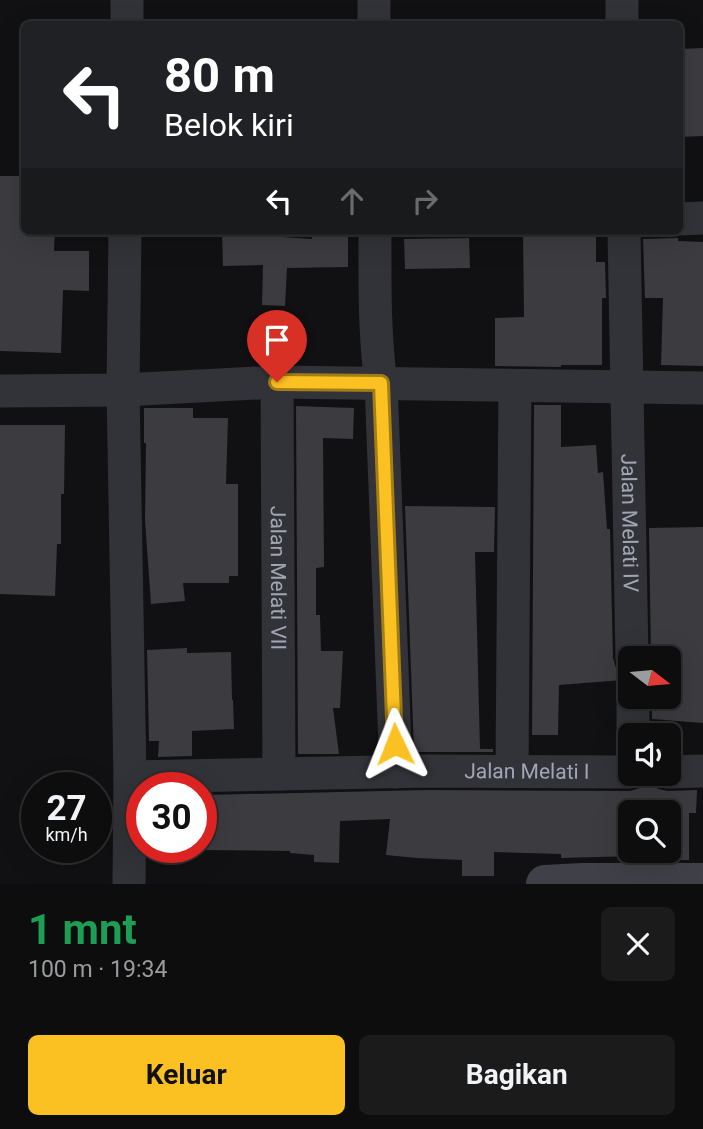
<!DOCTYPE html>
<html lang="id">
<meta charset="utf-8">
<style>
body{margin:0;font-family:Roboto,sans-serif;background:#1b1b1c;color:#f1f3f6;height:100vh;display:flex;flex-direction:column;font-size:26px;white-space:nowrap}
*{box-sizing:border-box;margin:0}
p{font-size:23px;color:#9a9c9e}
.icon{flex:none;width:38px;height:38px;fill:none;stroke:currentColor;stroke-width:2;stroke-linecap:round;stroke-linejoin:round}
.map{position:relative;height:884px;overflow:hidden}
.side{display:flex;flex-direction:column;background:#0d0d0e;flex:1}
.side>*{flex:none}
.top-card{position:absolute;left:21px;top:21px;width:662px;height:214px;border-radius:10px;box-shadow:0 7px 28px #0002,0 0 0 2px #2d2d2e;background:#202124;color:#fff;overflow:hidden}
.needle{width:46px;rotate:106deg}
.buttons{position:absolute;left:618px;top:646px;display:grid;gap:14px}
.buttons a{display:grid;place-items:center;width:63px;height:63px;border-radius:10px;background:#0d0d0e;box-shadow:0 7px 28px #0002,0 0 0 2px #2d2d2e;font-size:35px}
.speed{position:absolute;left:21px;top:772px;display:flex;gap:14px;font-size:35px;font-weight:700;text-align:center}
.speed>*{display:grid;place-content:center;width:91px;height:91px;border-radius:50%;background:#0d0d0e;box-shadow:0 7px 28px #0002,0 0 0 2px #2d2d2e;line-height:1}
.speed small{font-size:18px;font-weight:400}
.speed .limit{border:10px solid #d22;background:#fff;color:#111}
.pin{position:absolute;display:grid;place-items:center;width:60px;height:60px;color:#fff;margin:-72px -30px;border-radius:50% 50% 50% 0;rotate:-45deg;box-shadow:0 0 7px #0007}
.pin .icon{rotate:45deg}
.me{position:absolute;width:77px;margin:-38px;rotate:358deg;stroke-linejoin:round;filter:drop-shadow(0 0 5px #0008)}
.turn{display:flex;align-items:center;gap:24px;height:147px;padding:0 28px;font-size:32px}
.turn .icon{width:91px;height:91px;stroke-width:2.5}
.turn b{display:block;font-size:49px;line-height:60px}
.lanes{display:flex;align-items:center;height:66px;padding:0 28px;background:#0003;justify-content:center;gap:35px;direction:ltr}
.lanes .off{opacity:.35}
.round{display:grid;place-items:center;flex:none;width:74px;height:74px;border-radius:10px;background:#1b1b1c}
.head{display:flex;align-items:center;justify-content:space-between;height:119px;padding:0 28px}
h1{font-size:42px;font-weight:700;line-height:52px;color:#1e9e55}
.primary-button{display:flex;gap:14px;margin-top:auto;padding:14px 28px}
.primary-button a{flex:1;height:80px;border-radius:10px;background:#fbc021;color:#111;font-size:28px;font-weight:700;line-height:80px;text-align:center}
.primary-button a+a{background:#1b1b1c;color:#f1f3f6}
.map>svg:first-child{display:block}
</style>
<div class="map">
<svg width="703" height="884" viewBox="0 0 703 884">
<rect width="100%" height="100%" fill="#111113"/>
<!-- building -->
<g fill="#3b3b40" fill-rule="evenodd">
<polygon points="703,48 703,136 679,137 679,49"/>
<polygon points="0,176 24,176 24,231 55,231 54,251 89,251 89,291 63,290 61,353 0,351"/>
<polygon points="523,231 596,231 596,262 605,262 606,298 602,298 602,365 561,365 561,367 495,366 495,318 524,317"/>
<polygon points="312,232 348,232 348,267 287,268 285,306 262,305 263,265 223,266 222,233 312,239"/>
<polygon points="469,238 470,268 405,269 404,239"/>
<polygon points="678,238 678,241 703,242 703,366 661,365 663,298 645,298 643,239"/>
<polygon points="534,405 561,405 561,447 596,445 598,473 603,472 607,529 610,529 613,658 616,668 622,674 630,677 623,680 559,685 558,735 532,735"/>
<polygon points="296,406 354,408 353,439 323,438 324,567 316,568 316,615 320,615 321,651 343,651 340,708 333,708 339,754 298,754"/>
<polygon points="144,408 193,408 193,418 228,418 226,484 238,484 238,576 229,576 229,583 183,583 185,601 151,604 145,520 146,443 144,443"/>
<polygon points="0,425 65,425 64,494 61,494 61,544 57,544 55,596 0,594"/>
<polygon points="405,506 495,507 494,552 475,552 480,749 493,749 493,752 414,752"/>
<polygon points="703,527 703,723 652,719 652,696 668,696 668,658 651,658 649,528"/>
<polygon points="187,648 187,653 231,652 232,700 233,700 234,729 192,731 192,756 158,757 159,741 149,741 147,650"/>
<path d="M647,779H651L658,789L668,791L697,790L696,813H689V860H635V856L561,858V854L494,852V876H462V860L417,858L386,855L390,819L340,821L339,863L314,862V855L290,853V851L203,850L205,795L428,790L630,791L640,788ZM630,812H668V850H630Z"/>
</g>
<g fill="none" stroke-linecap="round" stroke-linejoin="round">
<!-- street -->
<g stroke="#323338" stroke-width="33">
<polyline points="374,0 374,24"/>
<polyline points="622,0 622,24"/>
<polyline points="127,24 127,0"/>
<polyline points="679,219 703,218"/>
<polyline points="125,231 123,390 130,777 129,884"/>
<path d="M375,231C375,282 374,332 381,383L396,772"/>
<path id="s1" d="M624,231L632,658"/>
<path id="s2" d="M277,382L279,774"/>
<polyline points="0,391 123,390 277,382 703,388"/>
<polyline points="633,696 633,735"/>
<polyline points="512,771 515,386"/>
<polyline points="668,772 703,771"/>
<path id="s3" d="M130,777L428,771L630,772"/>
</g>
<!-- secondary -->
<polyline stroke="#404148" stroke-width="38" points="545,884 583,882 703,882"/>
</g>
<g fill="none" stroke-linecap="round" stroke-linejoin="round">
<defs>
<polyline id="route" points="277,382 381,383 395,744"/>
</defs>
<!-- route casing -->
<use href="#route" stroke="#a37d15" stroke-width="18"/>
<!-- route -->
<use href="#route" stroke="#fbc021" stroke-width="12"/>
</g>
<g text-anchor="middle" stroke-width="5" stroke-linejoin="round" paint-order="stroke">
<!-- street labels -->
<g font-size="21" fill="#a2a6b4" stroke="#0c0c0e">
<text dy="7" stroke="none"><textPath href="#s1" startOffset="292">Jalan Melati IV</textPath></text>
<text dy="7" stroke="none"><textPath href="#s2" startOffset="196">Jalan Melati VII</textPath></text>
<text dy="7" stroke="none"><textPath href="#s3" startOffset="397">Jalan Melati I</textPath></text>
</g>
</g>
</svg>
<div class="buttons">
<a><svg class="needle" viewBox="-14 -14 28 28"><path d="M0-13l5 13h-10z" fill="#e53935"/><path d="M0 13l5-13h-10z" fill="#9a9c9e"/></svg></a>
<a><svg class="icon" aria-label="sound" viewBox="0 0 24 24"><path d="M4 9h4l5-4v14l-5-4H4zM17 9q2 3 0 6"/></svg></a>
<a><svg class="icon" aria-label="search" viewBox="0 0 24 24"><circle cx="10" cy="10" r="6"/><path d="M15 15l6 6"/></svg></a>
</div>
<div class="speed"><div>27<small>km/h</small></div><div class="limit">30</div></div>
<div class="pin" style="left:277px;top:382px;background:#d93025"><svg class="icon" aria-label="arrive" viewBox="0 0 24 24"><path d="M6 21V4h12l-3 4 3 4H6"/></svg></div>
<svg class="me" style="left:395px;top:744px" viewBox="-20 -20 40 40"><path d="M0-17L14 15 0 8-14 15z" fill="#fbc021" stroke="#fff" stroke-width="4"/></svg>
<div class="top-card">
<div class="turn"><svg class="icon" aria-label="left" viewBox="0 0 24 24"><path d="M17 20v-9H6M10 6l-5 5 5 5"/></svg><div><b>80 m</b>Belok kiri</div></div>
<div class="lanes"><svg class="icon" aria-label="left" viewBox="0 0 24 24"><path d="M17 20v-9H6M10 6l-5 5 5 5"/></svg><svg class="icon off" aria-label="ahead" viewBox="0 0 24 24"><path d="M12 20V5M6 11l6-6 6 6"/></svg><svg class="icon off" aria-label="right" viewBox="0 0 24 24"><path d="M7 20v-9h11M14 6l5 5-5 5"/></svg></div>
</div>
</div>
<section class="side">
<div class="head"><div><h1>1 mnt</h1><p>100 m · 19:34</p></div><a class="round"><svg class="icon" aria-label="close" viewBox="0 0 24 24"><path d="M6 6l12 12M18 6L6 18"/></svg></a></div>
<div class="primary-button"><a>Keluar</a><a>Bagikan</a></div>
</section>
